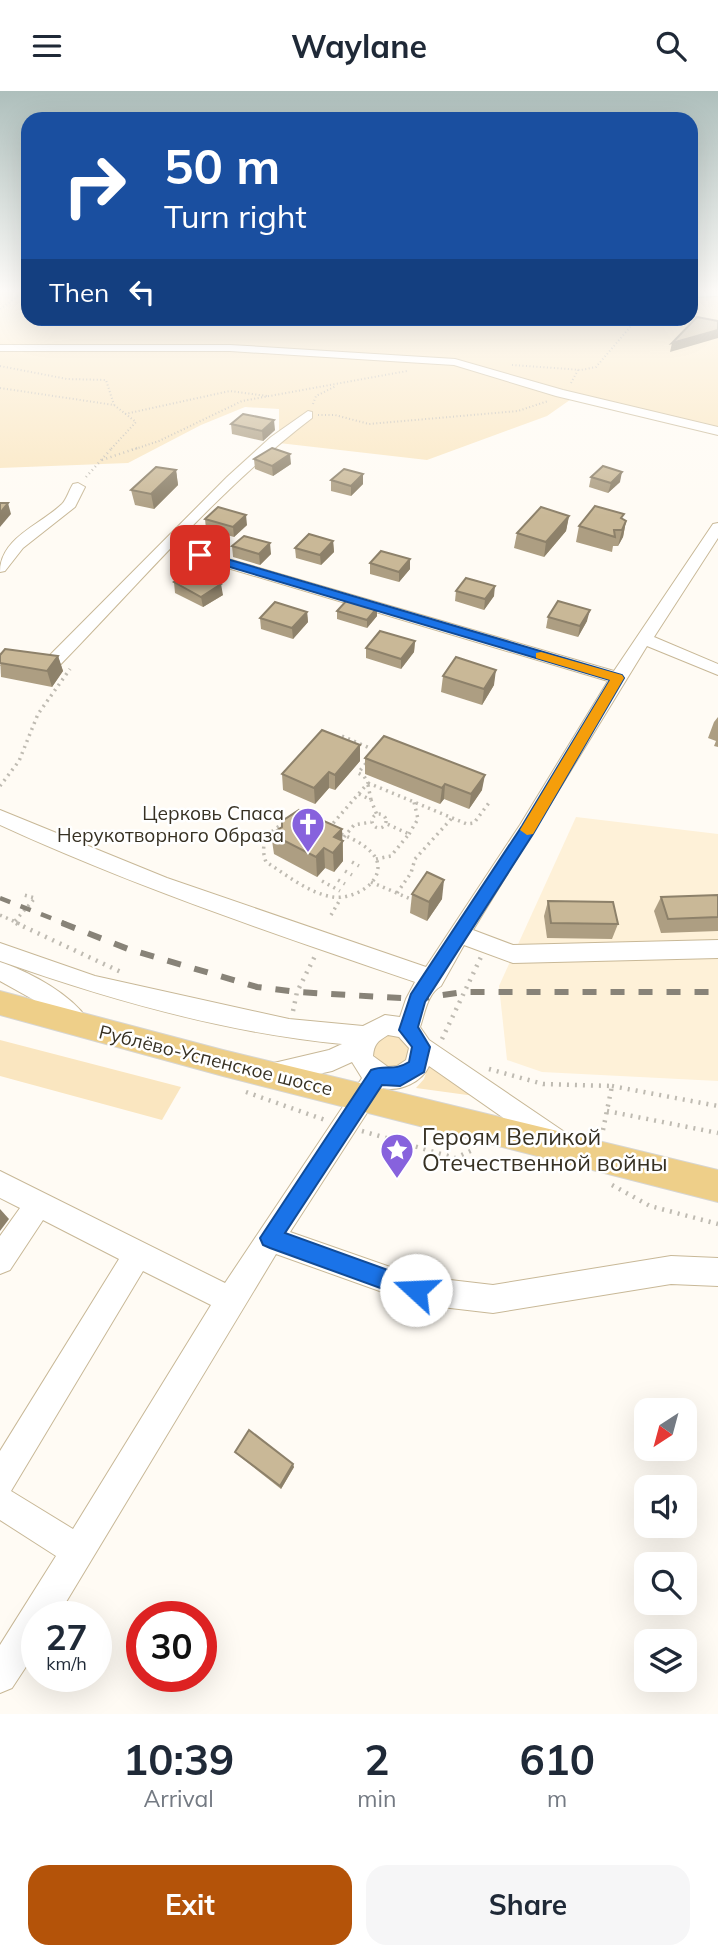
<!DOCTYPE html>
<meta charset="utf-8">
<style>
body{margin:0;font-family:Mulish,sans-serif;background:#f6f6f7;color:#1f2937;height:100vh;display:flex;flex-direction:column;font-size:26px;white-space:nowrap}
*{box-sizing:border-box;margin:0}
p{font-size:23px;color:#747a83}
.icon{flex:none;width:38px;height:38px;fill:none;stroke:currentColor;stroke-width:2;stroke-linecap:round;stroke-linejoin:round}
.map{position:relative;height:1623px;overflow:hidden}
.details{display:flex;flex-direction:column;background:#fff;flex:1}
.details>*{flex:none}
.guide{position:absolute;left:21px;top:21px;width:677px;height:214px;border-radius:21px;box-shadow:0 7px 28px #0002;background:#1a4fa0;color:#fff;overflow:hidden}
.needle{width:46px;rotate:216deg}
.buttons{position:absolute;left:634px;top:1307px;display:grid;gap:14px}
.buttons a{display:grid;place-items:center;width:63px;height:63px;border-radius:14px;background:#fff;box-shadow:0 7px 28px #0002;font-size:35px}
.speed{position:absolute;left:21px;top:1510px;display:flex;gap:14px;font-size:35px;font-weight:700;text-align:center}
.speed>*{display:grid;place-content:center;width:91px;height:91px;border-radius:50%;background:#fff;box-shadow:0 7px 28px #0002;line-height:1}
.speed small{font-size:18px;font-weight:400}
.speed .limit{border:10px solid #d22;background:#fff;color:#111}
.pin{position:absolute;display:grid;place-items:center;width:60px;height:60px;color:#fff;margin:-30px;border-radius:14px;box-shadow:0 4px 10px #0006}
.me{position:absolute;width:77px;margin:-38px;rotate:290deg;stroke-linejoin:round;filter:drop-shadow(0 0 5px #0008)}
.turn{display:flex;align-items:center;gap:24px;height:147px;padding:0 28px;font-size:32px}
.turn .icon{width:91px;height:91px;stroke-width:2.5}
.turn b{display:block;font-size:49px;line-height:60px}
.then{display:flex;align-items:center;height:66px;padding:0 28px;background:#0003;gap:14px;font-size:26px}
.eta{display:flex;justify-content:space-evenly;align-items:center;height:119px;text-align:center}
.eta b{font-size:42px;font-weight:700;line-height:49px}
.primary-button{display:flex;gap:14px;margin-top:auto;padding:14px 28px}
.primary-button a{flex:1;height:80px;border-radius:21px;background:#b45309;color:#fff;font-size:28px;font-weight:700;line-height:80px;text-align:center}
.primary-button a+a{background:#f6f6f7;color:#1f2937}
header{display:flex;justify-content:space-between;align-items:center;height:91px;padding:0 28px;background:#fff;font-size:32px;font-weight:700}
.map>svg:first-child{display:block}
</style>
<header><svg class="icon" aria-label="menu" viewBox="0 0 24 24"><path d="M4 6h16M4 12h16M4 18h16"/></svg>Waylane<svg class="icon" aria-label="search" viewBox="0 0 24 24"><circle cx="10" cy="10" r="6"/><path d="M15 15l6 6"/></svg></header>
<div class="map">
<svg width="718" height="1623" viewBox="0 0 718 1623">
<rect width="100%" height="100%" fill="#fffbf4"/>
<!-- built -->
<polygon fill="#fef1d8" points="576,726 718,743 718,990 542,981 507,969 499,895"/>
<!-- green -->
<g fill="#fae6c0">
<polygon points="0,198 28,198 28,228 691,228 691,198 718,198 718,337 577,304 547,325 427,369 279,352 279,318 245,316 201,334 128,372 0,377"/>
<polygon points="399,942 413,958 412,965 389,980 369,966 377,944"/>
<polygon points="0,949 181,996 162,1029 0,985"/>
<polygon points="429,972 482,1006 416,997 424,988"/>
</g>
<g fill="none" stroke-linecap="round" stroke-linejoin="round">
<defs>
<g id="minor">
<polygon points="718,199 718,205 691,206 691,200"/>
<polygon points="0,254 230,254 455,268 563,299 718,336 718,344 556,305 454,274 230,260 0,260"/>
<path d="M308,320L312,321V327C219,398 140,492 58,576L9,571L0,574V563L7,561L48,566L227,386L271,346Z"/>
<path d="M78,392L85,396L75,416L23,457L5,480L0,481C0,447 40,434 62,413C67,408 69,399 73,393Z"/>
<path d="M718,432V447L654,546L718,573V584L647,555L473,839L513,854L718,849V867L513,872L464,854L441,895C427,903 425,922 420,936L429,949L566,1042L570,1050L566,1058L557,1062L548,1058L429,975C422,991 400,1001 383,997L290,1141L416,1185L493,1194L671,1165L718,1167V1195L671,1193L493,1222L416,1213L276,1163L57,1526H37V1559L12,1597L0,1602V1554L56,1465L0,1429V1360L119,1168L43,1129L10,1179L0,1183V1145L20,1117L0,1107V1080L225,1192L362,987L352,971L332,980L270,994L261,991L258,983L261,975L329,959L342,953C226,942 110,909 0,870V852L95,885L289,928L363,935L385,924L400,926L406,908L415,891C275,843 135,796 0,734V719L167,787L426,876L520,734L608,590L194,467L192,464L199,460L204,461L614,580L713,433ZM388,944L399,946L409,957L406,969L397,975L388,976L373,965C374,953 378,950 388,944ZM143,1180L211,1214L73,1438L11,1400Z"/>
<path d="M0,871C28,880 76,905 90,933L86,940L78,943L70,940L34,909L0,890Z"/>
</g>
<polygon id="major" points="0,900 223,959 718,1079 718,1111 223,985 0,924"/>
</defs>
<!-- minor casing -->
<use href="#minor" stroke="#c8b897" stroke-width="2"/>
<!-- major casing -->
<use href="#major" stroke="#d7d6d3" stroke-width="2"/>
<!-- path-far3 -->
<g stroke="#bfbbb2" stroke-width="2" stroke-dasharray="1 2.5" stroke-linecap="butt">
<polyline points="0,218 28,198"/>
<polyline points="512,274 581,279 596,276 637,228"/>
<polyline points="0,275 67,288 106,289 114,314"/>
<polyline points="571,292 578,279"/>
<polyline points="0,297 114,314 136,331 110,359"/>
<polyline points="313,313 316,305 336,295"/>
<polyline points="125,323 230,300 267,305"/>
<polyline points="318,324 335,324 369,333 518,320 548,310"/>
<polyline points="132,359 159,350 242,310 407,280"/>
</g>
<!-- path-far2 -->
<g stroke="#bfbbb2" stroke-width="2.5" stroke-dasharray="1 3.5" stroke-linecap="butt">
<polyline points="102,369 137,357"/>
<polyline points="86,386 112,357"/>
</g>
<!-- path-far1 -->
<g stroke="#bfbbb2" stroke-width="3.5" stroke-dasharray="2 4.5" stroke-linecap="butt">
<polyline points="342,645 374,659"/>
<polyline points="368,692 467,733 474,732 491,709"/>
<polyline points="368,694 371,709"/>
<polyline points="0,695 19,670 38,623 70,578"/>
<polyline points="359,703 371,709 377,724"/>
<circle cx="379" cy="730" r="7"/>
<path d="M291,730C312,732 369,747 377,770C384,793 351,809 333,806C308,802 287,784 266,771C258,749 271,737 291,730Z"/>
<polyline points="329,737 368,692 364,685 358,682 368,670"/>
<polyline points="409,743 418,728 414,711"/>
<polyline points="344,746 354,734 371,731"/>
<polyline points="376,768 391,765 409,743 387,733"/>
<polyline points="352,771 359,775"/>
<polyline points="345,780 352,784"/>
<polyline points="338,789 345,793"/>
<polyline points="322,790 340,800"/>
<polyline points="371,791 413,809"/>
<polyline points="397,802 411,782 415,768 452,727"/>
<polyline points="0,824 20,833"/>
<polyline points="331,824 341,807"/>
<polyline points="15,830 35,807 24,804"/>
</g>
<!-- path -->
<g stroke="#bfbbb2" stroke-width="4.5" stroke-dasharray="2 6" stroke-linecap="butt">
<polyline points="16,832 121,881"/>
<polyline points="293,920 297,901 315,865"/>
<polyline points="442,948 481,866"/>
<polyline points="489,978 543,993 612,995 603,1039"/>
<polyline points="612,995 718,1015"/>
<polyline points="246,1001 325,1029"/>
<polyline points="607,1020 718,1042"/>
<polyline points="362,1040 455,1067 475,1058"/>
<polyline points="612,1094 650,1115 718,1133"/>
</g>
<!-- minor -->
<use href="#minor" fill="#fff" fill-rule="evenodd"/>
<!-- major -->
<use href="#major" fill="#eecf89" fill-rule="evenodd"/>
<!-- rail-far1 -->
<polyline stroke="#888378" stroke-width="4.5" stroke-dasharray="11 11" stroke-linecap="butt" points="0,807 66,833"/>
<!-- rail -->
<polyline stroke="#888378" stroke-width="6" stroke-dasharray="14 14" stroke-linecap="butt" points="62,832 128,858 257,896 297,901 417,908 463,901 718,901"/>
</g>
<!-- wall -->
<g fill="#ad9e82">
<polygon points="231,333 275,339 263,350 232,343"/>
<polygon points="254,368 291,373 273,385 255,378"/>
<polygon points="176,379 178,394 154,418 135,414 131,399"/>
<polygon points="591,386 620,391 608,402 589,396"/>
<polygon points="331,389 363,393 351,405 331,400"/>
<polygon points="569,425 566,440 544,466 514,457 517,442"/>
<polygon points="205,428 247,434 234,446 206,438"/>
<polygon points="623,428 626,430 623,446 618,455 613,455 612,461 576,451 579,435"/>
<polygon points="333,450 334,461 321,474 296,467 295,457"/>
<polygon points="232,455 271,463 260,474 233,466"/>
<polygon points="370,472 410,478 399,491 370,483"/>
<polygon points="174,491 223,504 203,516 175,502"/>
<polygon points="456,500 494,505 484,519 455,510"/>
<polygon points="377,517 377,525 367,537 337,528 337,520"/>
<polygon points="307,521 308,531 293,548 261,538 260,527"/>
<polygon points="548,526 587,530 578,546 546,537"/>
<polygon points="415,550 414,561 401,578 366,567 366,557"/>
<polygon points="0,564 58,565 63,580 52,596 1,586"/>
<polygon points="443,585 494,594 482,614 441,601"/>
<polygon points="718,626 718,656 714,655 716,650 708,647 714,631"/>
<polygon points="365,667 482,699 469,718 444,708 440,713 365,683"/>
<polygon points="360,670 335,699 329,697 315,713 283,699 282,683"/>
<polygon points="271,743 342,750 343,750 343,770 334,781 325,777 317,786 274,763"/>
<polygon points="412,803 442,808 427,830 410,822"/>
<polygon points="718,804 718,840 661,842 654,820 661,806"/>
<polygon points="548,810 618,833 612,848 547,847 544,825"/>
<polygon points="235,1361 294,1376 281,1398 238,1364"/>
</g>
<!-- shaded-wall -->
<g fill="#8d816a">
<polygon points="718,239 718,247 670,261 672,252"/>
<polygon points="274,329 275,339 263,350 262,340"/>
<polygon points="290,363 291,373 273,385 272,375"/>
<polygon points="176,379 178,394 154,418 151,403"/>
<polygon points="622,381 620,391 608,402 611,392"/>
<polygon points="363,383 363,393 351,405 351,395"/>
<polygon points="8,412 11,423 0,436 0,422"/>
<polygon points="246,424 247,434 234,446 233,436"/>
<polygon points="569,425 566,440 544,466 546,451"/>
<polygon points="626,430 623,446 618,455 622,439"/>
<polygon points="333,450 334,461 321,474 320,464"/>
<polygon points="270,452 271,463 260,474 259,463"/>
<polygon points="410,468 410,478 399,491 399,481"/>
<polygon points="221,493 223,504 203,516 201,506"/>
<polygon points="495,495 494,505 484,519 485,508"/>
<polygon points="377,517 377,525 367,537 367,529"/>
<polygon points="590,519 587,530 578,546 580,535"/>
<polygon points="307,521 308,531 293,548 292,537"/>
<polygon points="415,550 414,561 401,578 401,568"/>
<polygon points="58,565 63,580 52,596 47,580"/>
<polygon points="496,579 494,594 482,614 484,598"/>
<polygon points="360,654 360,670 335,699 335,684"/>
<polygon points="329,681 329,697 315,713 314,697"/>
<polygon points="485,684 482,699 469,718 471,703"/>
<polygon points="445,693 444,708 440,713 442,697"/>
<polygon points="342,738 343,770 334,781 333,762 334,746"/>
<polygon points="324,757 325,777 317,786 316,766"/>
<polygon points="444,789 442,808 427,830 429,811"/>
<polygon points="0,1118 9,1128 0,1140"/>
<polygon points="293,1373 294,1376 281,1398 280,1395"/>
</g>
<!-- building -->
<g fill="#c9b897" stroke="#8d816a" stroke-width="2">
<polygon points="697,226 718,230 718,239 672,252"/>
<polygon points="243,323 274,329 262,340 231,333"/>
<polygon points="272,357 290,363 272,375 254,368"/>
<polygon points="603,375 622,381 611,392 591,386"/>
<polygon points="156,376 176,379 151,403 131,399"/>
<polygon points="344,378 363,383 351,395 331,389"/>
<polygon points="0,412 8,412 0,422"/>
<polygon points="595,415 624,423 621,427 626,430 622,439 614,439 615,446 579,435"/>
<polygon points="218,416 246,424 233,436 205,428"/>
<polygon points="541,416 569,425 546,451 517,442"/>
<polygon points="309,443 333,450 320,464 295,457"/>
<polygon points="244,445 270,452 259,463 232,455"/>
<polygon points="381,460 410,468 399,481 370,472"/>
<polygon points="194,479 221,493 201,506 174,491"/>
<polygon points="466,487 495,495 485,508 456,500"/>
<polygon points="347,509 377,517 367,529 337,520"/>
<polygon points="558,510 590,519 580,535 548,526"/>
<polygon points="275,511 307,521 292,537 260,527"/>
<polygon points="380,540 415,550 401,568 366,557"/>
<polygon points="5,558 58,565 47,580 0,572 0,564"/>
<polygon points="456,566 496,579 484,598 443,585"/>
<polygon points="322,639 360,654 335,684 329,681 314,697 282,683"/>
<polygon points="384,645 485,684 471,703 445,693 442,697 365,667"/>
<polygon points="299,719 342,738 334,746 343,750 333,762 324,757 316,766 271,743 282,736 282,730"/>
<polygon points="427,781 444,789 429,811 412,803"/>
<polygon points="718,804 718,826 668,828 661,806"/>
<polygon points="548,810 613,811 618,833 551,832"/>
<polygon points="249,1339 293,1373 280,1395 235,1361"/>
</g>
<!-- sky -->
<linearGradient id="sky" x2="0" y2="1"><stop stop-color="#aebfbc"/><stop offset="0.47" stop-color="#fffdfa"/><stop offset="1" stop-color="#fffdfa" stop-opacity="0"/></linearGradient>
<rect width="718" height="425" fill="url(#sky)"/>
<!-- route -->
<path fill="#1a73e8" stroke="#114b97" stroke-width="2" d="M196,461H203L622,584L624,587L533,743L425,911L418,936L430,956L424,981L400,995L382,994L285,1142L424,1192L427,1199L424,1207L416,1210L270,1157L263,1154L260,1147L371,979C386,973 393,981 409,971L412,956L399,939L411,903L522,735L610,589L196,466Z"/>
<!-- slow -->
<polygon fill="#f59e0b" points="541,561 622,584 624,587 533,743 527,744 520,739 610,589 536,567 536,562"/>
<!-- icons -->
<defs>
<symbol id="church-pin" viewBox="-11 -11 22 30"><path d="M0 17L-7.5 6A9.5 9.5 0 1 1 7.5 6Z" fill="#8762dd" stroke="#fff"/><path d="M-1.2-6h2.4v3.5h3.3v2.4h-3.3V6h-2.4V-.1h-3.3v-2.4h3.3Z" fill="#fff"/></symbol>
<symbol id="sight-pin" viewBox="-11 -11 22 30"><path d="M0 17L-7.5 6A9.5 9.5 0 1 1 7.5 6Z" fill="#8762dd" stroke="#fff"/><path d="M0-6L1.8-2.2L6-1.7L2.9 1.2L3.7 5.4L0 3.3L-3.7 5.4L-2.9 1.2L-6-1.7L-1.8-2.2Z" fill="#fff"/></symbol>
</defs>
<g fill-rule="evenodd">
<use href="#church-pin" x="289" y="714" width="38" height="52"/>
<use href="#sight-pin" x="378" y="1040" width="38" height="52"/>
</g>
<g text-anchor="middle" stroke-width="5" stroke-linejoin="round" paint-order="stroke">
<!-- poi labels -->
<g font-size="19" fill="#373123" stroke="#fff" text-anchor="end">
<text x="284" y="729">Церковь Спаса<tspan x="284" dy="22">Нерукотворного Образа</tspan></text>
</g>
<!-- street labels -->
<g font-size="19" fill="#373123" stroke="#fff">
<text transform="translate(216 969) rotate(14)" y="7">Рублёво-Успенское шоссе</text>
</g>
<!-- near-poi labels -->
<g font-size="23" fill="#373123" stroke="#fff" text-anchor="start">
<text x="422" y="1054">Героям Великой<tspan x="422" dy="26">Отечественной войны</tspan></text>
</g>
</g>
</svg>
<div class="buttons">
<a><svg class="needle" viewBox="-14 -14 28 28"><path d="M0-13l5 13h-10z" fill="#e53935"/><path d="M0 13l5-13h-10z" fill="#747a83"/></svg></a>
<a><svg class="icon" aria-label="sound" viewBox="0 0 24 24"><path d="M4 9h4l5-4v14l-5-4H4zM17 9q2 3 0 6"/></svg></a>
<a><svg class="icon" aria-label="search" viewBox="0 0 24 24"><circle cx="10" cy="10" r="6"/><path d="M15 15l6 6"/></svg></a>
<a><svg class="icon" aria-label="layers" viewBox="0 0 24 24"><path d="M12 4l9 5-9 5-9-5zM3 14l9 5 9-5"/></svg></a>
</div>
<div class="speed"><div>27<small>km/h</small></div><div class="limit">30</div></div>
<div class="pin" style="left:200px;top:464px;background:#d93025"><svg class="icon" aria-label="arrive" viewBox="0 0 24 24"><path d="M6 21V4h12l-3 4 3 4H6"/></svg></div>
<svg class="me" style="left:416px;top:1199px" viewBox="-20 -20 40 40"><circle r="19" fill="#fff"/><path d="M0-13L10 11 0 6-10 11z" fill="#1a73e8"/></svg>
<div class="guide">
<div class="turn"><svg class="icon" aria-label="right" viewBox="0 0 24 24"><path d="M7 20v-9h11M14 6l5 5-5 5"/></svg><div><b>50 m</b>Turn right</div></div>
<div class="then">Then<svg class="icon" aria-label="left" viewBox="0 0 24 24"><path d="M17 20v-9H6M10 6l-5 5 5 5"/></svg></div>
</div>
</div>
<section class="details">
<div class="eta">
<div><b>10:39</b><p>Arrival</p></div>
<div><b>2</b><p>min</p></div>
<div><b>610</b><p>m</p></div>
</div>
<div class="primary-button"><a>Exit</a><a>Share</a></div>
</section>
